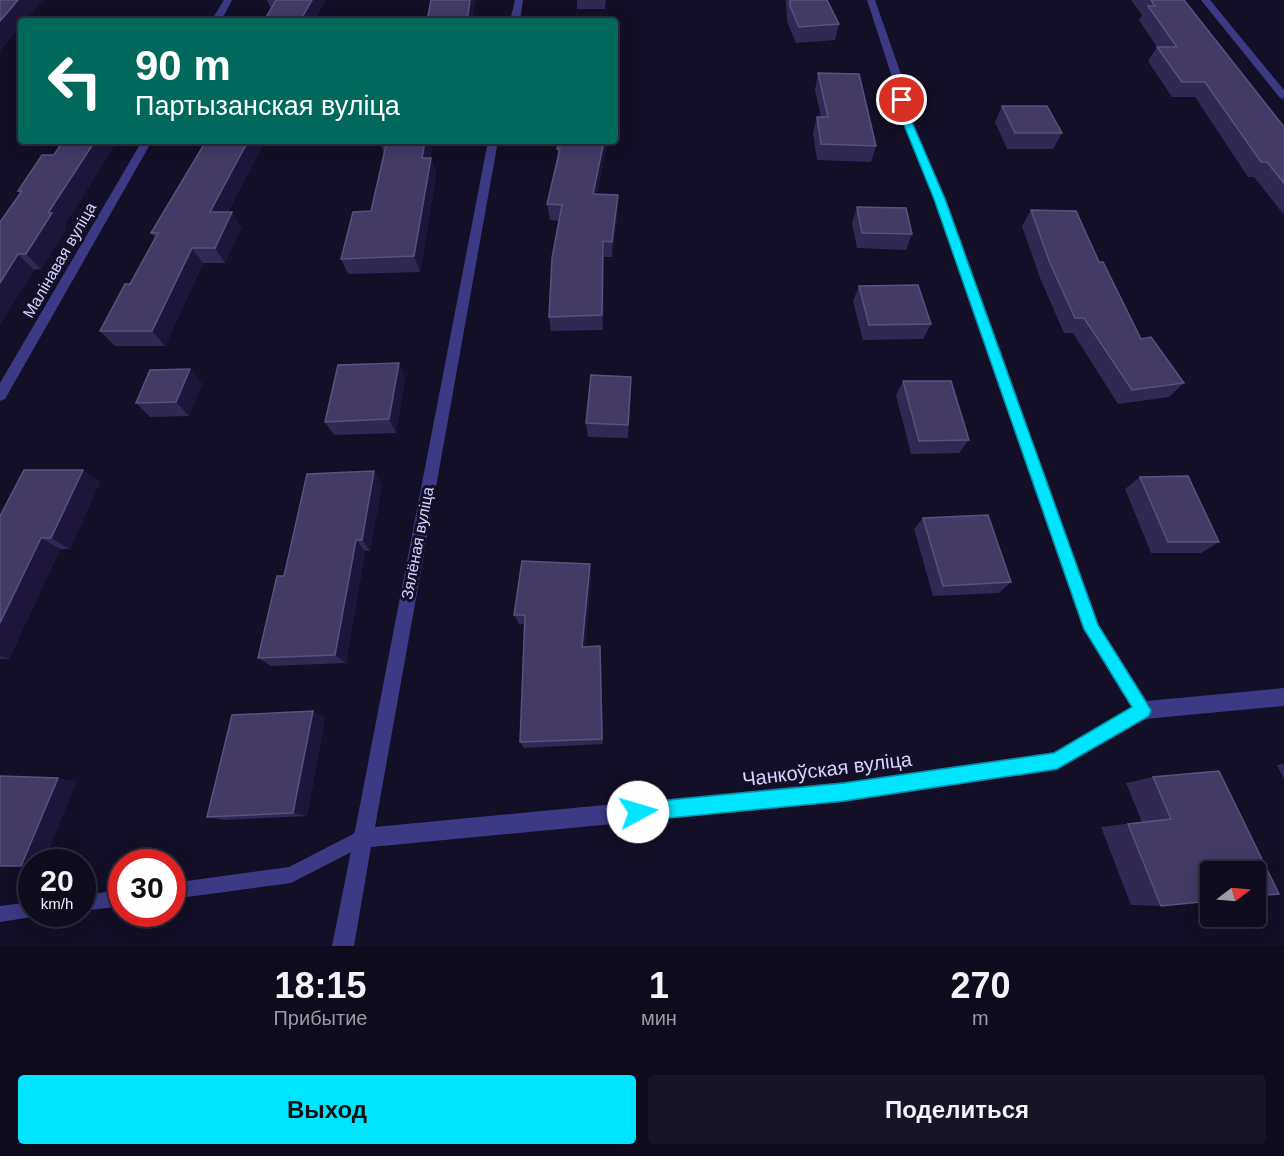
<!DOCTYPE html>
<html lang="ru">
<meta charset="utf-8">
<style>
body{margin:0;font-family:Arial,sans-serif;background:#171425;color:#f1f3f6;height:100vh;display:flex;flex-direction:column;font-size:22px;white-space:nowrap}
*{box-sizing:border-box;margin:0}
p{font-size:20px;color:#9b9ba3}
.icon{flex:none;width:33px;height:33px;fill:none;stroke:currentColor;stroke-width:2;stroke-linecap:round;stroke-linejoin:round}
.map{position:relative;height:946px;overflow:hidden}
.panel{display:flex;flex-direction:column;background:#0e0b1c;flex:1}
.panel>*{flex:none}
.hud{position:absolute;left:18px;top:18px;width:600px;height:126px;border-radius:6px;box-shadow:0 3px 15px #0003,0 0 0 2px #2e2b3b;background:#00695c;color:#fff;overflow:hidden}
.needle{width:39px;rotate:74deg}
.fabs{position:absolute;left:1200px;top:861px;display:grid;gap:12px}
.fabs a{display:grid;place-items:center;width:66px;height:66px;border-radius:6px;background:#0e0b1c;box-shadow:0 3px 15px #0003,0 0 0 2px #2e2b3b;font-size:30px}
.speed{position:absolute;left:18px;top:849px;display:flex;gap:12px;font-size:30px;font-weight:700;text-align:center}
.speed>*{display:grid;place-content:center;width:78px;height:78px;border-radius:50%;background:#0e0b1c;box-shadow:0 3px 15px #0003,0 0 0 2px #2e2b3b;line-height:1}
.speed small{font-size:15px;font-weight:400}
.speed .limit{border:9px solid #d22;background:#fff;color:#111}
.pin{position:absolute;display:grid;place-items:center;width:51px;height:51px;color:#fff;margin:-26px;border:3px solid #fff;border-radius:50%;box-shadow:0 2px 6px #0007}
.me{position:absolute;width:66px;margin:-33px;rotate:84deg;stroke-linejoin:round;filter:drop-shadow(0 0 4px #0008)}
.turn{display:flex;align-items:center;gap:21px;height:126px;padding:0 18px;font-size:27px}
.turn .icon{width:78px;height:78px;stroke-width:2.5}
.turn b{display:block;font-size:42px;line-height:51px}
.eta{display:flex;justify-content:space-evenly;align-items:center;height:102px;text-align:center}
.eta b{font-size:36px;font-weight:700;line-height:42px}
.cta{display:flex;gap:12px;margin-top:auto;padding:12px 18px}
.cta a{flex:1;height:69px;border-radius:6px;background:#00e5ff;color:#111;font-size:24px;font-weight:700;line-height:69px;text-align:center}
.cta a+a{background:#171425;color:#f1f3f6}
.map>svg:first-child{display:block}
</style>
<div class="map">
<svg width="1284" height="946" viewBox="0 0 1284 946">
<rect width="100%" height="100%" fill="#130f26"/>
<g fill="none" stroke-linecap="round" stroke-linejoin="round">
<!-- service -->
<g fill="#3d3a85" fill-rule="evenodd">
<polygon points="361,830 367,832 369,838 367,844 291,883 172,899 172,883 289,867"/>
<polygon points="122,890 122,906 82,911 82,895"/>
<polygon points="32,902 32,914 39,914 38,916 0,922 0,906"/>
</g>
<!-- minor -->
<g fill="#3d3a85" fill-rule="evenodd">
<polygon points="224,0 232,0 221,21 211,21"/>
<polygon points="515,0 523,0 520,21 510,21"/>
<polygon points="867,0 875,0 903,80 912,120 946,199 1099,625 1147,701 1284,688 1284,706 1145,719 1057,770 844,802 371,847 354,946 332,946 353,841 351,838 355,831 488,141 498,141 375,827 844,782 1054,752 1131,707 1083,629 934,199 902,120 893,80"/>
<polygon points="1201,0 1210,0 1284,90 1284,99 1280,98"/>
<polygon points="142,141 152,141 5,399 0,401 0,383"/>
</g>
</g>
<!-- wall -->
<g fill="#312854">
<polygon points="267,0 325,0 314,21 264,21 271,9"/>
<polygon points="577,0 606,0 605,9 577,9"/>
<polygon points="786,0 827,0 839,24 835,40 796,43 787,22"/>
<polygon points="1131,0 1184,0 1284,127 1284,215 1254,177 1248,177 1195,97 1172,97 1148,61 1157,47 1139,20 1142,15"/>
<polygon points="818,73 876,146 871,162 817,160 813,133 817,117 821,117 815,90"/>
<polygon points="1002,106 1062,133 1053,149 1007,149 995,122"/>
<polygon points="63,141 117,141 64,226 66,229 41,269 34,270 0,324 20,194 18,191 54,155"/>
<polygon points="205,141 271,141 268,146 262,146 228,212 232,212 241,228 225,263 203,263 165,346 115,346 100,331 130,284 155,238 151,233 205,142"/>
<polygon points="379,141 433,141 430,158 431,158 436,174 420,272 348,274 341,259 371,211 384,154"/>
<polygon points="607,143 597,194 618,211 612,257 604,257 603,330 551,331 549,317 559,221 550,220 547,204 558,158 557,149"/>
<polygon points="857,207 912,234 906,250 857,248 852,223"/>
<polygon points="1031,210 1099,262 1141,339 1184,383 1169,397 1118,404 1073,333 1064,333 1040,278 1022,226"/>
<polygon points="859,286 931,324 923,339 863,340 853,301"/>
<polygon points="405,377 396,433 334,435 325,422"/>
<polygon points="631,377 631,391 628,438 588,437 586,423"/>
<polygon points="903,381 969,440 959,453 911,454 896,395"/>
<polygon points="202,383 189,416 150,417 136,403"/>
<polygon points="1140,477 1219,542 1201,553 1151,553 1125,489"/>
<polygon points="100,482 70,549 60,549 9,659 0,659 0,516"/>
<polygon points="382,484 370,551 365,551 346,663 271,666 258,658 284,576"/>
<polygon points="923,518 1011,582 999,593 933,596 914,529"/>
<polygon points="590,564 591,575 585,647 601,655 603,744 524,748 520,742 524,624 519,624 514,615"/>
<polygon points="325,717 307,816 224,820 207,817"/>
<polygon points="1284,764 1284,779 1277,765"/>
<polygon points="1219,771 1161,906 1131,905 1101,827 1142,822 1126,783 1153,777"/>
</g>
<!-- shaded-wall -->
<g fill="#1d163a">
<polygon points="18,0 43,0 25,21 21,21 21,26 0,51 0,21"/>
<polygon points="312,0 325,0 314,21 300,21"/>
<polygon points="470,0 476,0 472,21 467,21"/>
<polygon points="95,141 117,141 64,226 66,229 41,269 26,254 48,213"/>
<polygon points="248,141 260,141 262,146 220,228 210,212"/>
<polygon points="266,141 271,141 268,146"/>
<polygon points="425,141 433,141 427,174 422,158"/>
<polygon points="604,141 607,141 607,143 594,210 593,194"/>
<polygon points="431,158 436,174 420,272 414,256"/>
<polygon points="618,195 618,211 612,257 612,242"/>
<polygon points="232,212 241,228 225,263 215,248"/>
<polygon points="603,241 604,257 603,330 602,315"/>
<polygon points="192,248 203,263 165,346 152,331"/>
<polygon points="18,254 34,270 0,324 0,283"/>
<polygon points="399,363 405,377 396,433 389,419"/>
<polygon points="190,369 202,383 189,416 176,402"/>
<polygon points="631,377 631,391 628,438 628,425"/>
<polygon points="83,470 100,482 70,549 51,538"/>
<polygon points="374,471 382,484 370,551 362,540"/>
<polygon points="41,538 60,549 9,659 0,656 0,623"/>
<polygon points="356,540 365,551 346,663 335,655"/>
<polygon points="590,564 591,575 584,655 582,647"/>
<polygon points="600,646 601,655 603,744 602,739"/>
<polygon points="313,711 325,717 307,816 293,813"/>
<polygon points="58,778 77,781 44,862 32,862 32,866 21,866"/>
</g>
<!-- building -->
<g fill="#433a66" stroke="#5a527e" stroke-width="1.5">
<polygon points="0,0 18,0 0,21"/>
<polygon points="276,0 312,0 300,21 264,21"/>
<polygon points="431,0 470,0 467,21 427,21"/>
<polygon points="790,0 827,0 839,24 799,27 790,6"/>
<polygon points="1151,0 1184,0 1284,127 1284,183 1267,162 1261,162 1205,82 1182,82 1157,47 1177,47 1148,6 1155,6"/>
<polygon points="128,18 164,18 162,21 126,21"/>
<polygon points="818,73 859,74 876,146 821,144 817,117 828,117"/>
<polygon points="1002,106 1047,106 1062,133 1015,133"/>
<polygon points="63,141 95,141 48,213 52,213 26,254 18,254 0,283 0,222 22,191 18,191 42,155 54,155"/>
<polygon points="206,141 248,141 210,212 232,212 215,248 192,248 152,331 100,331 125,284 130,284 158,233 151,233"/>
<polygon points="387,141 425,141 422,158 431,158 414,256 341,259 353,212 371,211"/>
<polygon points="559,141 604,141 593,194 618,195 612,242 603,241 602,315 549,317 552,258 562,205 547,204 560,149 557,149"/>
<polygon points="857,207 906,208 912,234 862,233"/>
<polygon points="1031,210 1076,211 1099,262 1103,262 1141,339 1151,337 1184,383 1132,390 1084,318 1075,318 1050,263"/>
<polygon points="918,285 931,324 869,325 859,286"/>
<polygon points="399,363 389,419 325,422 338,365"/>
<polygon points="190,369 176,402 136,403 150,370"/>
<polygon points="591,375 631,377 628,425 586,423"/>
<polygon points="903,381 951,381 969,440 919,441"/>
<polygon points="24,470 83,470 51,538 41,538 0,623 0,516"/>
<polygon points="374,471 362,540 356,540 335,655 258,658 277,576 284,576 307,474"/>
<polygon points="1188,476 1219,542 1168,542 1140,477"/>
<polygon points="988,515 1011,582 943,586 923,518"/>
<polygon points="522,561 590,564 582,647 600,646 602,739 520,742 525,615 514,615"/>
<polygon points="313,711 293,813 207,817 232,715"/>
<polygon points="1219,771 1279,894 1256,896 1256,872 1210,872 1210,901 1161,906 1128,824 1171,819 1153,777"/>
<polygon points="0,776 58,778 21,866 0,866"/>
</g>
<!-- route -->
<polygon fill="#00e5ff" stroke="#0095a6" stroke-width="1.5" points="902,97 907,100 911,120 945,199 1098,625 1151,710 1149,716 1057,769 844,801 638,821 631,818 629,812 631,806 638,803 844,783 1054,753 1132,707 1084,629 934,199 902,120 898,100"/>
<g text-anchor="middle" stroke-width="6" stroke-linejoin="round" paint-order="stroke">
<!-- street labels -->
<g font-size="16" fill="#d9d4ff" stroke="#130f26">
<text transform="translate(59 260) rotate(-60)" y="6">Малінавая вуліца</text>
<text transform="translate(417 543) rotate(-79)" y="6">Зялёная вуліца</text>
</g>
<!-- near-street labels -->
<g font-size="20" fill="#d9d4ff" stroke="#130f26">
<text transform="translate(827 769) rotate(-7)" y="7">Чанкоўская вуліца</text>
</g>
</g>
</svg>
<div class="fabs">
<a><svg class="needle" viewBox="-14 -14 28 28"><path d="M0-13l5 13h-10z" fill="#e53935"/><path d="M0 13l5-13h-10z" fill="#9b9ba3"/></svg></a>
</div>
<div class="speed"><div>20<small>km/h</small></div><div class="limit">30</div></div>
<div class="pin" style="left:902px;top:100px;background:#d93025"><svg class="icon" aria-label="arrive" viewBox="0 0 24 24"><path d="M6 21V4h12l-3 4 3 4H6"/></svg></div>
<svg class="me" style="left:638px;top:812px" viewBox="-20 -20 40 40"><circle r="19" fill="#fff"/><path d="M0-13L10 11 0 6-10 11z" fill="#00e5ff"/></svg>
<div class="hud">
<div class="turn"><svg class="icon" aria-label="left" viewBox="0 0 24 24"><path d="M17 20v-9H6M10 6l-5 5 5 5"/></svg><div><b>90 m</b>Партызанская вуліца</div></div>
</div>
</div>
<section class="panel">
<div class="eta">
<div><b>18:15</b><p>Прибытие</p></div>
<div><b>1</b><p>мин</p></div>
<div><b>270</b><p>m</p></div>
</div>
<div class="cta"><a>Выход</a><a>Поделиться</a></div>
</section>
